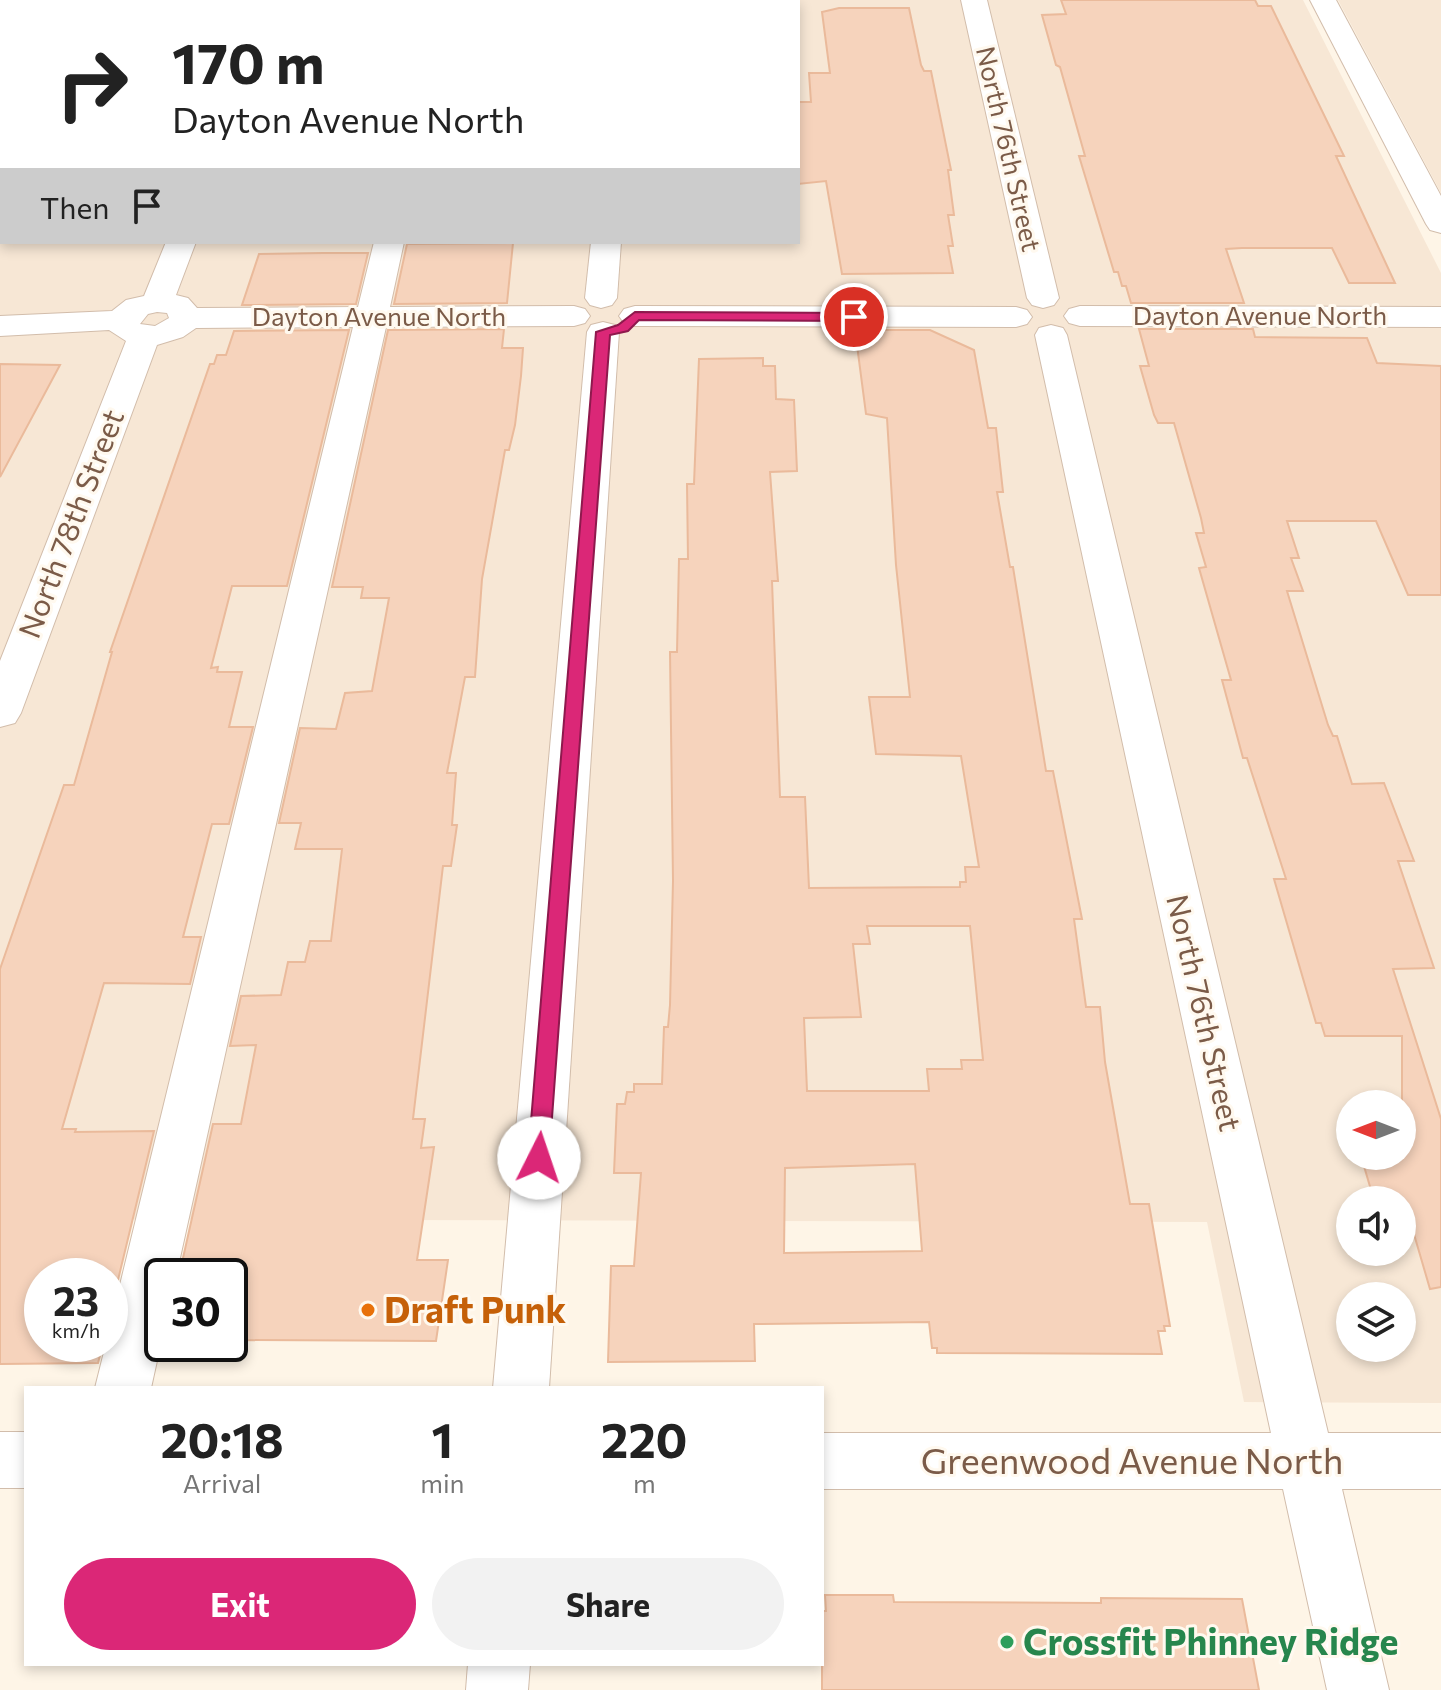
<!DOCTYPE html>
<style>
body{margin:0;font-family:Commissioner,sans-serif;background:#f2f2f2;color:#222;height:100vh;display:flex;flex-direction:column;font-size:30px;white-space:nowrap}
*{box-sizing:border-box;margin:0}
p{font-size:26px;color:#767676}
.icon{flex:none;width:44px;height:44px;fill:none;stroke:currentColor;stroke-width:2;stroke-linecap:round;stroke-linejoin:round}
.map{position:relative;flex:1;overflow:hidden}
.details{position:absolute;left:24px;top:1386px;width:800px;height:280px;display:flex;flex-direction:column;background:#fff;border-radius:0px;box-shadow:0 4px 12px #0003}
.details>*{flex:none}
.banner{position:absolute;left:0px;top:0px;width:800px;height:244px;box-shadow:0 4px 12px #0003;background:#fff;color:#222;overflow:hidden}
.needle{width:52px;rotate:270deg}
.controls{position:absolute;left:1336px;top:1090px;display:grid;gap:16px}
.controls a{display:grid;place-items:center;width:80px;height:80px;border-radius:50%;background:#fff;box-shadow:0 4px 12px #0003;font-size:40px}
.speed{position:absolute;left:24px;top:1258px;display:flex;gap:16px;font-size:40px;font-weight:700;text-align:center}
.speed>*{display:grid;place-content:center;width:104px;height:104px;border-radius:50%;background:#fff;box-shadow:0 4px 12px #0003;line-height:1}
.speed small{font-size:20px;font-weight:400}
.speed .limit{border:4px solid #111;border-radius:12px;background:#fff;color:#111}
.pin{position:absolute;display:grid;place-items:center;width:68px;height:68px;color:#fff;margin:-34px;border:4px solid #fff;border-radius:50%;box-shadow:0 2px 8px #0007}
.me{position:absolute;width:88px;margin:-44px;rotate:4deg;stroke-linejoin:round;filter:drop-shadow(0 0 6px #0008)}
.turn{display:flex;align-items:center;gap:28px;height:168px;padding:0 40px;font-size:36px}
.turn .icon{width:104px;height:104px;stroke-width:2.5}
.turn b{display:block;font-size:56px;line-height:68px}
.then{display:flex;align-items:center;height:76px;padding:0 40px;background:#0003;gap:16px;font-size:30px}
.eta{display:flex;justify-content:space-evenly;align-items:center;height:136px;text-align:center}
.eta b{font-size:48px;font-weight:700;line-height:56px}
.cta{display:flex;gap:16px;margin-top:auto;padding:16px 40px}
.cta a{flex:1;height:92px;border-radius:48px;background:#db2777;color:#fff;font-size:32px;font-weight:700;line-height:92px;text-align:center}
.cta a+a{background:#f2f2f2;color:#222}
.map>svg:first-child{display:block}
</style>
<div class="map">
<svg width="1441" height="1690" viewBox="0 0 1441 1690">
<rect width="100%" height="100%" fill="#fef5e7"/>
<!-- residential -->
<g fill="#f7e7d5" fill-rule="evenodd">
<path d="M0,0H1303L1441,273V1403L1244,1402L1207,1222L0,1219ZM2,2H798V242H2ZM1350,1104H1402V1156H1350ZM1350,1200H1402V1252H1350ZM1350,1296H1402V1348H1350Z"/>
<polygon points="1338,0 1441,0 1441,193"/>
</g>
<!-- building -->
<g fill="#f6d3bc" stroke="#eaba9b" stroke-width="2" fill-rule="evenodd">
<polygon points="1061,0 1255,0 1258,6 1271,6 1344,156 1336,156 1395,283 1349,283 1332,248 1242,248 1226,249 1244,303 1131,303 1126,286 1122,286 1118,272 1114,272 1079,156 1085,156 1060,67 1056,65 1042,15 1066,14"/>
<polygon points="839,8 909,8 921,65 924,71 931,71 951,170 948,170 954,215 948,215 953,246 948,246 953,273 842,274 826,181 798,184 798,102 811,102 809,73 830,73 822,12"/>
<polygon points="513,243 507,303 394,304 407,244"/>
<polygon points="323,253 368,253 356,304 242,305 259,254"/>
<polygon points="504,329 502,348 523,348 521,376 515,425 509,450 505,450 482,579 475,677 465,677 447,773 456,773 452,825 457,825 451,866 443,866 413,1119 425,1119 421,1148 434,1147 417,1260 448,1260 436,1341 230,1340 230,1276 179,1276 213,1124 241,1124 256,1045 230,1046 241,996 281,995 288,962 305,962 310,941 331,941 342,849 295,849 301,823 279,823 300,728 336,729 345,693 372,691 389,598 361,598 363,587 332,587 388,330"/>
<polygon points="1139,329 1253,329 1255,337 1367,338 1377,363 1441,366 1441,595 1408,595 1376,521 1287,521 1299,558 1291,558 1303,591 1287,591 1328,725 1333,736 1337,736 1352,784 1384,783 1414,861 1398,861 1434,968 1393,969 1441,1119 1441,1287 1430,1289 1404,1200 1374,1200 1361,1156 1402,1156 1402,1036 1325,1036 1321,1023 1316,1023 1274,879 1286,879 1247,758 1243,758 1222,680 1231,680 1199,568 1206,567 1196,533 1204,533 1201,518 1174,423 1158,423 1154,415 1140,366 1149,366"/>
<polygon points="349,330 287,586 232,586 211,668 218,667 217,672 242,672 229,727 253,727 229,824 212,824 183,937 201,937 190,984 104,983 62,1129 76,1129 75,1132 154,1131 110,1313 110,1276 42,1276 42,1344 103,1344 98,1363 0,1364 0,969 64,785 74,785 112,652 110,652 210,364 214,364 217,355 226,355 234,331"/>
<path d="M855,330H930L974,350L988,428H996L1003,492H997L1010,567H1013L1046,771H1053L1082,919H1074L1086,1007H1100L1105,1062L1130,1204H1149L1170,1326H1164L1165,1331H1158L1162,1354L937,1353V1348H932L929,1322L754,1324L755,1361L608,1362L611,1266H634L641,1173H614L617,1104H625L627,1092H634V1084H662L664,1027H668L670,1005L673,881L670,652H677L679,559H688L687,484H694L699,359L763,358V366H775L776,399L794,400L797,471L770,472L778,581H772L780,797H805L809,888L960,887V882H966L965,867H979L961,756L876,754L869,697H910L896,565L887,418L866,414ZM867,926H970L983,1060H961L962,1069H927L929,1091H807L804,1018L861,1017L853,944H870ZM915,1164L922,1251L784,1253L785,1168Z"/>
<polygon points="0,364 60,365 0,477"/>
<polygon points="164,1344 198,1344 194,1360 160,1360"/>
<polygon points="825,1595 893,1595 894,1602 1101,1603 1101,1598 1242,1599 1259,1690 822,1690 822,1611 826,1611"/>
</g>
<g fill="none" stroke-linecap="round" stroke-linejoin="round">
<defs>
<g id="minor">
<polygon points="261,0 287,0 260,2"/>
<rect x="434" y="0" width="26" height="2"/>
<rect x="611" y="0" width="26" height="2"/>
<polygon points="961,0 987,0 1059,298 1054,305 1043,308 1032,305 1027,298"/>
<polygon points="1310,0 1336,0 1441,196 1441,233 1430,230 1426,224"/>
<polygon points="2,176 2,197 0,198 0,177"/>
<path d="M166,242H196L176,295L188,298L197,308L358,307L374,242H404L390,307L574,306L585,309L590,316L585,323L574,326L386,327L176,1276H162V1338L151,1388H95L106,1344H110V1326L353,327L196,328L183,337L157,345L21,713L15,723L0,727V661L126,341L109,330L0,336V316L112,311L126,300L144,296ZM157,312L167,313L169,318L155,326L140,324L148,314Z"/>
<polygon points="591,242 621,242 617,298 612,305 601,308 590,305 585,298"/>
<polygon points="635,306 1016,307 1027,310 1032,317 1027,324 1016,327 635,326 624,323 619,316 624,309"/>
<polygon points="1080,306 1441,307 1441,327 1080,326 1069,323 1064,316 1069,309"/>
<polygon points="603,322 615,325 619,332 549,1388 493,1388 587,332 591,325"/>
<polygon points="1051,325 1063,328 1067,335 1328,1433 1441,1433 1441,1489 1342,1489 1389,1690 1327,1690 1283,1489 822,1489 822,1433 1271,1433 1035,335 1039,328"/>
<rect x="0" y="1432" width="26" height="56"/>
<polygon points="468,1664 530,1664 528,1690 466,1690"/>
</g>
</defs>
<!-- minor casing -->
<use href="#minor" stroke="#d2bdab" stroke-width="2"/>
<!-- minor -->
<use href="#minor" fill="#fff" fill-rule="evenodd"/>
</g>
<!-- route -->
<polygon fill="#db2777" stroke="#8e194d" stroke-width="2" points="635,312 854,313 861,317 854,321 639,320 628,331 610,335 549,1158 546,1164 539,1167 531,1164 528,1158 596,332 618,325"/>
<!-- markers -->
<circle fill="#e8710a" stroke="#fff9ef" stroke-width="3" cx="368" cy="1310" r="8"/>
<circle fill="#2e9e5b" stroke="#fff9ef" stroke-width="3" cx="1007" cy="1642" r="8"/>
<g text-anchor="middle" stroke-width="6" stroke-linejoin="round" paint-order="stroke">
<!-- far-street labels -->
<g font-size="26" fill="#7b5b48" stroke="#fff9ef">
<text transform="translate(1008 149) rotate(77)" y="9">North 76th Street</text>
<text x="1260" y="325">Dayton Avenue North</text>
<text x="379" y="326">Dayton Avenue North</text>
</g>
<!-- street labels -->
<g font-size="30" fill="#7b5b48" stroke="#fff9ef">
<text transform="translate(72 524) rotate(-69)" y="10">North 78th Street</text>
<text transform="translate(1203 1013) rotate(77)" y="10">North 76th Street</text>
</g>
<!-- near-food labels -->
<g font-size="36" font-weight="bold" fill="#c56008" stroke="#fff9ef" text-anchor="start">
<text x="384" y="1323">Draft Punk</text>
</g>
<!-- near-street labels -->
<g font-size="36" fill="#7b5b48" stroke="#fff9ef">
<text x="1132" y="1474">Greenwood Avenue North</text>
</g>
<!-- near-leisure labels -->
<g font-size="36" font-weight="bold" fill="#27864d" stroke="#fff9ef" text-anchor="start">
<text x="1023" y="1655">Crossfit Phinney Ridge</text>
</g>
</g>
</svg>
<div class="controls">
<a><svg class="needle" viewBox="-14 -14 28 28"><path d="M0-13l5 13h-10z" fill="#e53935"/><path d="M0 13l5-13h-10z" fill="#767676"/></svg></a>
<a><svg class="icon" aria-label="sound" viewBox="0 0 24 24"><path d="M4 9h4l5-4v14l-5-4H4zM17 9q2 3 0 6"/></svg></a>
<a><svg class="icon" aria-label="layers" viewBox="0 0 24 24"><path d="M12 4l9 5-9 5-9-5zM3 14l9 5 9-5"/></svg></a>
</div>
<div class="speed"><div>23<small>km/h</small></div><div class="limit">30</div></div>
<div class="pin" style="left:854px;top:317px;background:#d93025"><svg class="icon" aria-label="arrive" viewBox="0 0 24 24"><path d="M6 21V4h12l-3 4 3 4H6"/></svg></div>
<svg class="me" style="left:539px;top:1158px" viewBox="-20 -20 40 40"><circle r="19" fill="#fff"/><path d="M0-13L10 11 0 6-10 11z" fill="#db2777"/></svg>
<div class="banner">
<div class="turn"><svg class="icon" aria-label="right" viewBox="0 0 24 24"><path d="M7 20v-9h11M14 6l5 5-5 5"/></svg><div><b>170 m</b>Dayton Avenue North</div></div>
<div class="then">Then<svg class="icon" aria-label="arrive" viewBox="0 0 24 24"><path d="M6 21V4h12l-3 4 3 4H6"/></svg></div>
</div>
<section class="details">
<div class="eta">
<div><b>20:18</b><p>Arrival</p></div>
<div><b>1</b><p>min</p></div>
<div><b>220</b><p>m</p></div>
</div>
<div class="cta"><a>Exit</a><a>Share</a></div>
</section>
</div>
